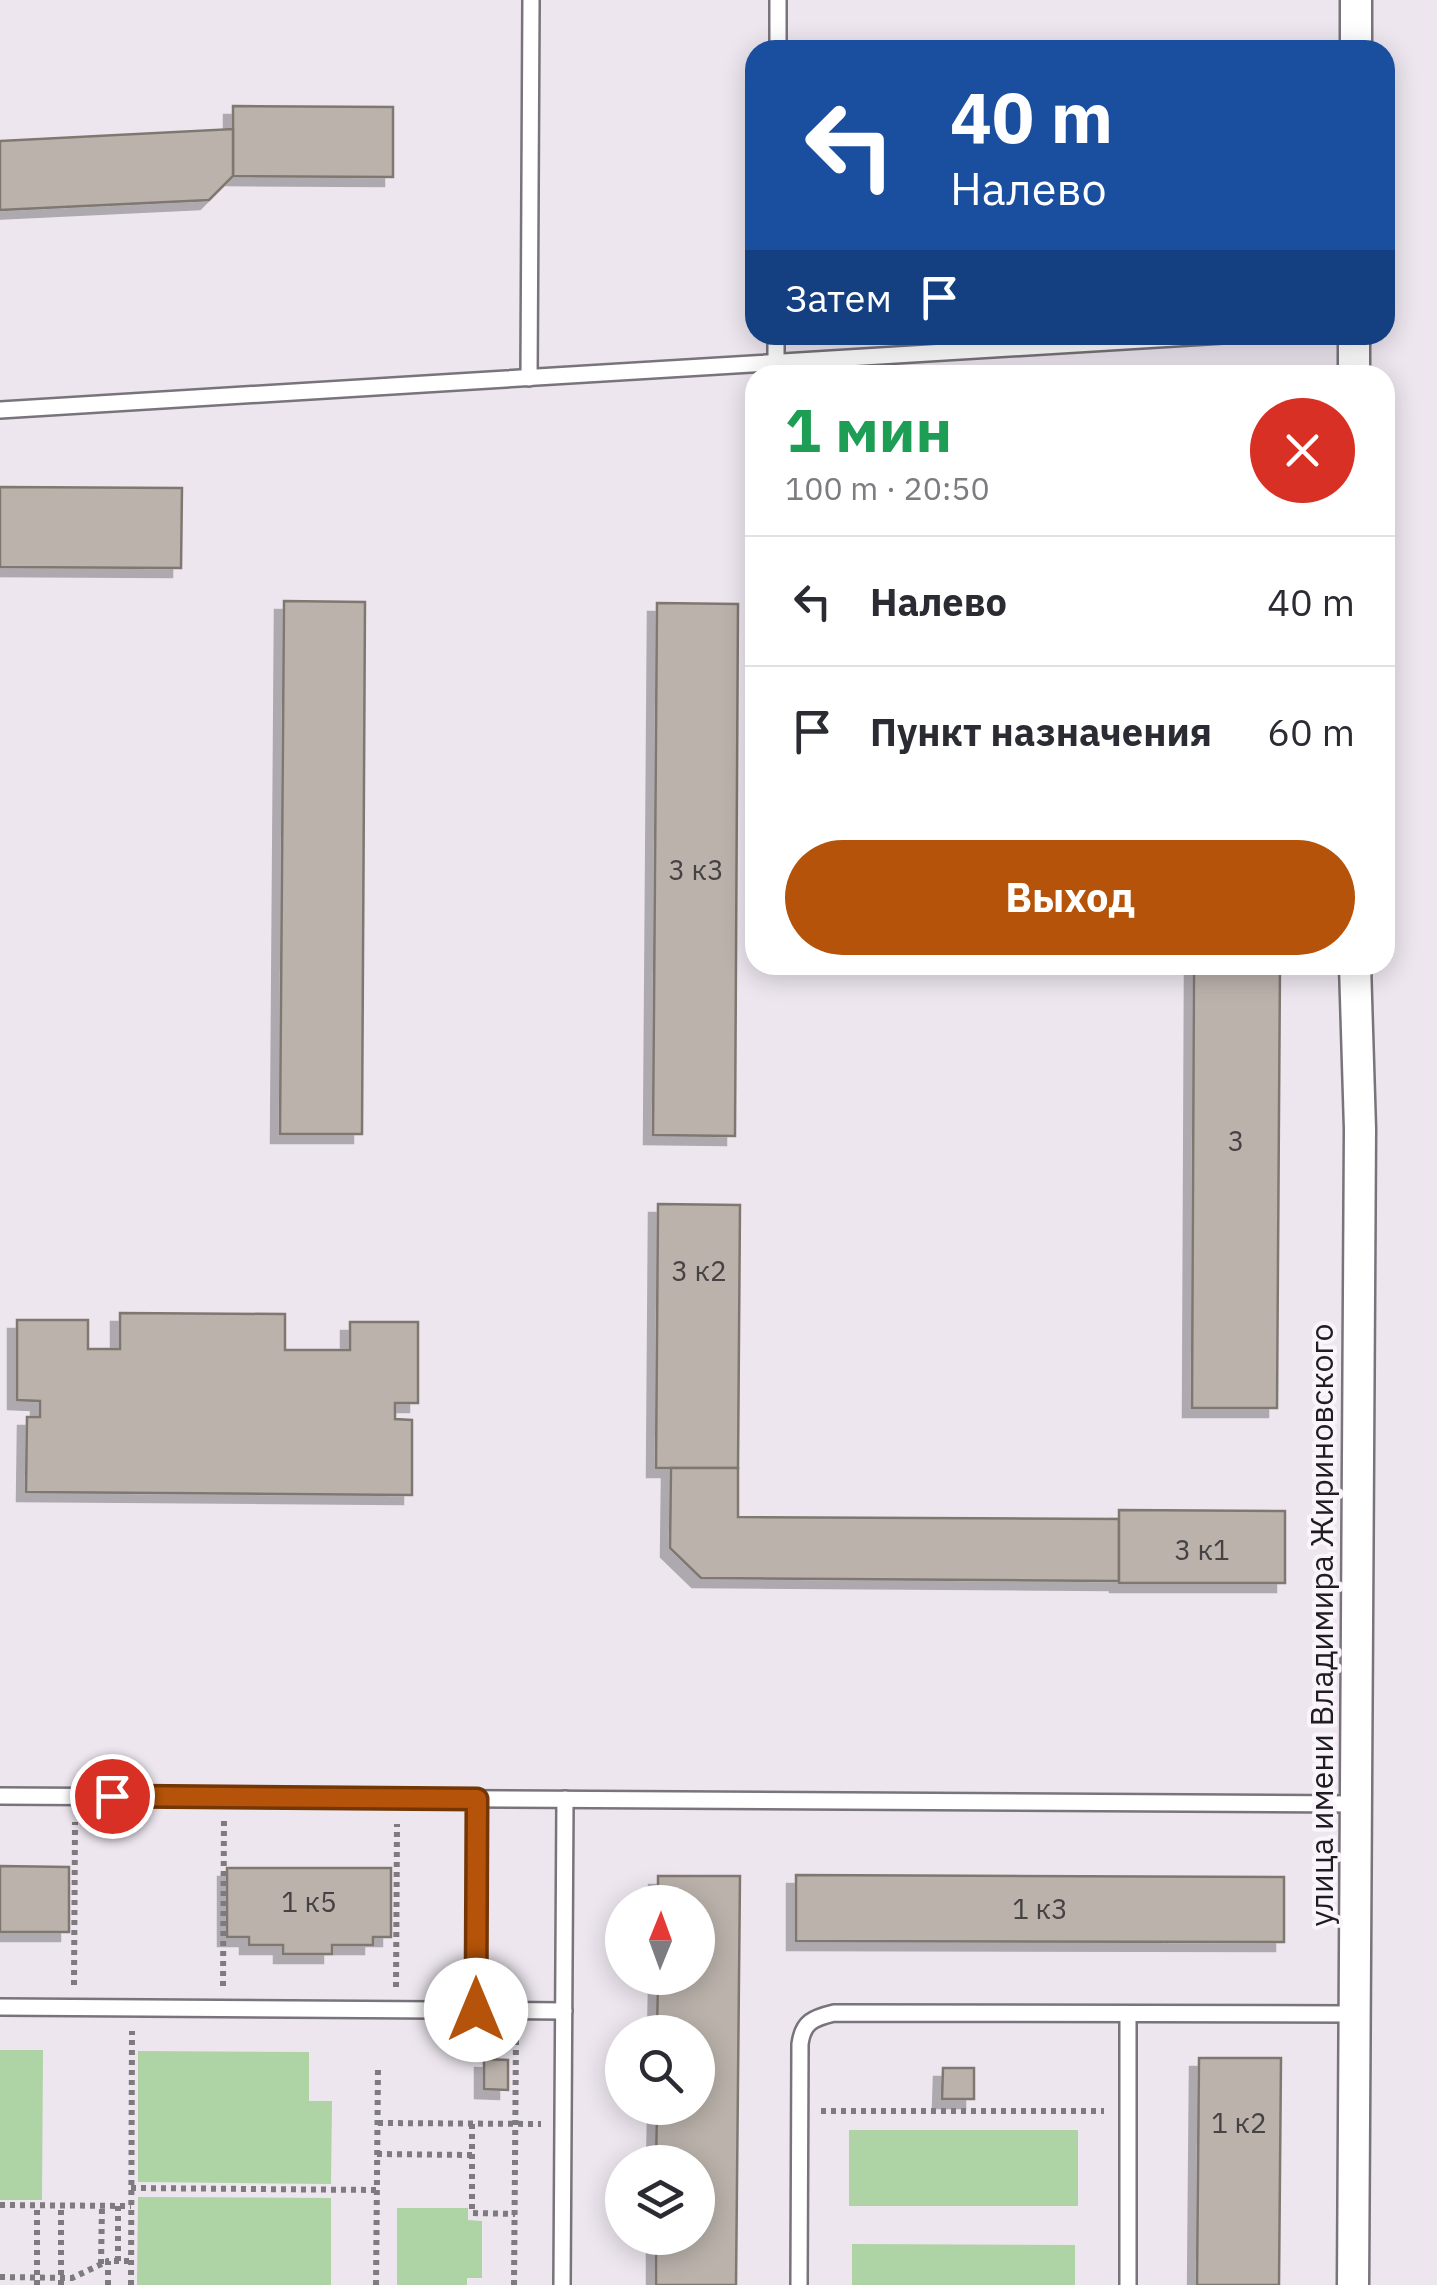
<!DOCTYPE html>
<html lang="ru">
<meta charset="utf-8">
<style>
body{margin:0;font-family:"IBM Plex Sans",sans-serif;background:#f7f7f7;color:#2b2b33;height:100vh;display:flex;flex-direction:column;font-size:38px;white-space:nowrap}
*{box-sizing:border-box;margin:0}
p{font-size:32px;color:#7c7c81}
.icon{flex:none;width:55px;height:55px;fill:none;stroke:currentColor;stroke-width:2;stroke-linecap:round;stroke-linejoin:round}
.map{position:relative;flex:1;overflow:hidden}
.side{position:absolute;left:745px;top:365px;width:650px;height:610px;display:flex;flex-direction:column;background:#fff;border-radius:30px;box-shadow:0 5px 25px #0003}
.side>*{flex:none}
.banner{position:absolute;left:745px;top:40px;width:650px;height:305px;border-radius:30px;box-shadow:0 5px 25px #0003;background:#1a4fa0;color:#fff;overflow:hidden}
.needle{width:65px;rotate:1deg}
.controls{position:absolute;left:605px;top:1885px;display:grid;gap:20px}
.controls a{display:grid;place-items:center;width:110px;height:110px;border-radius:50%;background:#fff;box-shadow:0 5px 25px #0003;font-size:50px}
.pin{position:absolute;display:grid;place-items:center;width:85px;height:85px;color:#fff;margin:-42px;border:5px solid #fff;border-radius:50%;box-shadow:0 2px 10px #0007}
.me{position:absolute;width:110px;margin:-55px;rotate:0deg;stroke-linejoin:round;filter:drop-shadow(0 0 8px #0008)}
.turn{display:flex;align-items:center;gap:35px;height:210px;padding:0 40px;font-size:45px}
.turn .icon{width:130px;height:130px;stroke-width:2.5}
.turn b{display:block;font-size:70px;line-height:85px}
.then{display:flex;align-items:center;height:95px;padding:0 40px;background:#0003;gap:20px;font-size:38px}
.round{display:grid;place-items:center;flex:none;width:105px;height:105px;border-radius:52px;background:#f7f7f7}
.summary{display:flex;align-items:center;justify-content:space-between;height:170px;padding:0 40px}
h1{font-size:60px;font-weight:700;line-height:75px;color:#1e9e55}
.primary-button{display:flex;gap:20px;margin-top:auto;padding:20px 40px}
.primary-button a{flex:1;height:115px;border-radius:60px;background:#b45309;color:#fff;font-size:40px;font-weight:700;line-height:115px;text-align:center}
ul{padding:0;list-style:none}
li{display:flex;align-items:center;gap:30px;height:130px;padding:0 40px;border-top:2px solid #e1e1e2}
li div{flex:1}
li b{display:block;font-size:38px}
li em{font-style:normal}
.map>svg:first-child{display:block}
</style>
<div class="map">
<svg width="1437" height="2285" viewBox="0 0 1437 2285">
<defs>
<filter id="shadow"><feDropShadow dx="-9" dy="9" stdDeviation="0" flood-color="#0004"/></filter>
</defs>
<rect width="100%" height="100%" fill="#ede6ef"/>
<!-- green -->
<g fill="#aed3a5">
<polygon points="0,2050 43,2050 42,2200 0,2200"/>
<polygon points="138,2051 309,2052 309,2101 332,2101 331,2184 138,2182"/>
<rect x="849" y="2130" width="229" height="76"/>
<polygon points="138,2197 331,2198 331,2285 137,2285"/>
<polygon points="397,2208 468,2208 468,2220 482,2221 482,2278 467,2278 467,2285 397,2285"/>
<polygon points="852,2244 1075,2245 1075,2285 852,2285"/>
</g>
<!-- building -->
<g fill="#bab2ab" stroke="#7f7871" stroke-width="2.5" filter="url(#shadow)">
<polygon points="233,106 393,107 393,177 233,176"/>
<polygon points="233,129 233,176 209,200 0,210 0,141"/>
<polygon points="0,487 182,488 181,568 0,567"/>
<polygon points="284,601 365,602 362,1134 280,1134"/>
<polygon points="657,603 738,604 735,1136 653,1135"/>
<polygon points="1194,965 1280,965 1277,1408 1192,1408"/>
<polygon points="658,1204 740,1205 738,1468 656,1468"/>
<polygon points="120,1313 285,1314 285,1350 350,1350 350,1322 418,1322 418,1403 395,1403 395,1419 412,1420 412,1495 26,1492 27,1417 40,1417 40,1401 17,1400 17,1320 88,1320 88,1349 120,1349"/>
<polygon points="671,1468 738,1468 738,1517 1119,1519 1119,1581 701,1578 670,1548"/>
<polygon points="1119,1510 1285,1511 1285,1583 1119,1583"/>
<polygon points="0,1866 69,1867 69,1932 0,1932"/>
<polygon points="227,1868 391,1868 391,1937 373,1937 373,1945 332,1945 332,1954 283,1954 283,1945 249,1945 249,1937 227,1937"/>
<polygon points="796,1875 1284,1877 1284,1942 796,1941"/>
<polygon points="658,1876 740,1876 736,2285 656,2285 656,2238 698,2238 698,2162 656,2162 657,2108 698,2108 698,2032 657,2032 658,1978 698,1978 698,1902 658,1902"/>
<polygon points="1199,2058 1281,2058 1279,2285 1197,2285"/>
<polygon points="484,2059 508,2060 508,2090 484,2089"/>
<polygon points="943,2068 974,2068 974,2099 942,2099"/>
</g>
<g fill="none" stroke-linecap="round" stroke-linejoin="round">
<defs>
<g id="lane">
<polyline points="778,50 778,0"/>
<polyline points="776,363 776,335"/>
<polyline points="529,378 531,0"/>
<polyline points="0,410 1223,335"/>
<polyline points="0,1796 1356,1804"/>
<polyline points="0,2007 564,2011"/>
<polyline points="476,2010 477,1799"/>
<polyline points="562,2285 565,1799"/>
<path d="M799,2285L800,2044C803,2022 813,2018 834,2013L1355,2014"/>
<polyline points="1128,2285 1128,2014"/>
</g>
<g id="street">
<polyline points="1356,50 1356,0"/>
<polyline points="1354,375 1354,335"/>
<polyline points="1353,2285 1360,1129 1355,965"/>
</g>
</defs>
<!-- lane casing -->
<use href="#lane" stroke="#79737b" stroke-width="20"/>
<!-- street casing -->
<use href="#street" stroke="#79737b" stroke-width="35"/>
<!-- path -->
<g stroke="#7e7a80" stroke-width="6" stroke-dasharray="5 5" stroke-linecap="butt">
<polyline points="74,1985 75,1822"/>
<polyline points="223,1986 224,1819"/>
<polyline points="396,1987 397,1824"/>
<polyline points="821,2111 1104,2111"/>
<polyline points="378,2123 541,2124"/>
<polyline points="472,2124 472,2213 515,2214"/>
<polyline points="377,2154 472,2155"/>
<polyline points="131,2188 377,2190"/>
<polyline points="0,2205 131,2206"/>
<polyline points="118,2261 118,2206"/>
<polyline points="101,2264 102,2206"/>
<polyline points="0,2277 72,2278 108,2261"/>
<polyline points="37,2285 37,2205"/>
<polyline points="61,2285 61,2206"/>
<polyline points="108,2285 108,2261 131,2261"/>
<polyline points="131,2285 132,2031"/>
<polyline points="376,2285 378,2065"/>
<polyline points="514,2285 516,2037"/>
</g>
<!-- lane -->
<use href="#lane" stroke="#fff" stroke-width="15"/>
<!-- street -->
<use href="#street" stroke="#fff" stroke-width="30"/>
</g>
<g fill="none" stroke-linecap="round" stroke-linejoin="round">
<defs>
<polyline id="route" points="112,1796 477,1799 476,2010"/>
</defs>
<!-- route casing -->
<use href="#route" stroke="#753606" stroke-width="25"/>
<!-- route -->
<use href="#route" stroke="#b45309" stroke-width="18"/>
</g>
<g text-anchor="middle" stroke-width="8" stroke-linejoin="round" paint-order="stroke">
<!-- number labels -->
<g font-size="28" fill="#464243">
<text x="696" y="880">3 к3</text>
<text x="1236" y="1151">3</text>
<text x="699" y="1281">3 к2</text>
<text x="1202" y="1560">3 к1</text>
<text x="309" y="1912">1 к5</text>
<text x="1040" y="1919">1 к3</text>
<text x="1239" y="2133">1 к2</text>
</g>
<!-- street labels -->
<g font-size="32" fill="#1f1d20" stroke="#faf4fc">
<text transform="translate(1322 1625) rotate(-90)" y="11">улица имени Владимира Жириновского</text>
</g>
</g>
</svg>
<div class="controls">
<a><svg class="needle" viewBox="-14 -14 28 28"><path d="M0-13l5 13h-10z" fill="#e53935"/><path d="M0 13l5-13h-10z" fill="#7c7c81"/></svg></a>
<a><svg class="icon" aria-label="search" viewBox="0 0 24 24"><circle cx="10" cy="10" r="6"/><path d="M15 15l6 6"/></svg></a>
<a><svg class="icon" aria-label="layers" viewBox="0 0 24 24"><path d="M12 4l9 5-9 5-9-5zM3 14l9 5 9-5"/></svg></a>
</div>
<div class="pin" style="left:112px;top:1796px;background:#d93025"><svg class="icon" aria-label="arrive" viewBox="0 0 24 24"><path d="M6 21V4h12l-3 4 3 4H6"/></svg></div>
<svg class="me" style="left:476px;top:2010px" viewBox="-20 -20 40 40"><circle r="19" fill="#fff"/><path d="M0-13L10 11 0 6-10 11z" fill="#b45309"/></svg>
<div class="banner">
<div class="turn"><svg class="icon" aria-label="left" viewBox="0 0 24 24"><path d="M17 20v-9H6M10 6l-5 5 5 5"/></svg><div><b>40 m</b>Налево</div></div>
<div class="then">Затем<svg class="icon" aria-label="arrive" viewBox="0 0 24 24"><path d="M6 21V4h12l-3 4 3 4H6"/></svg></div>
</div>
<section class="side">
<div class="summary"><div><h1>1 мин</h1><p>100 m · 20:50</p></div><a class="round" style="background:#d93025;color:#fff"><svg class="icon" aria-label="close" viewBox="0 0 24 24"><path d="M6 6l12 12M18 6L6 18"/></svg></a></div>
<ul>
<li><svg class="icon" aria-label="left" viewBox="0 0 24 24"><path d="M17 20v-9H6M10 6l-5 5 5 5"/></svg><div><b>Налево</b></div><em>40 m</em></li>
<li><svg class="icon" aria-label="arrive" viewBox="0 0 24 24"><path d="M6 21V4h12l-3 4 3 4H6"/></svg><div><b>Пункт назначения</b></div><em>60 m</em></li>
</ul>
<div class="primary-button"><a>Выход</a></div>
</section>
</div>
